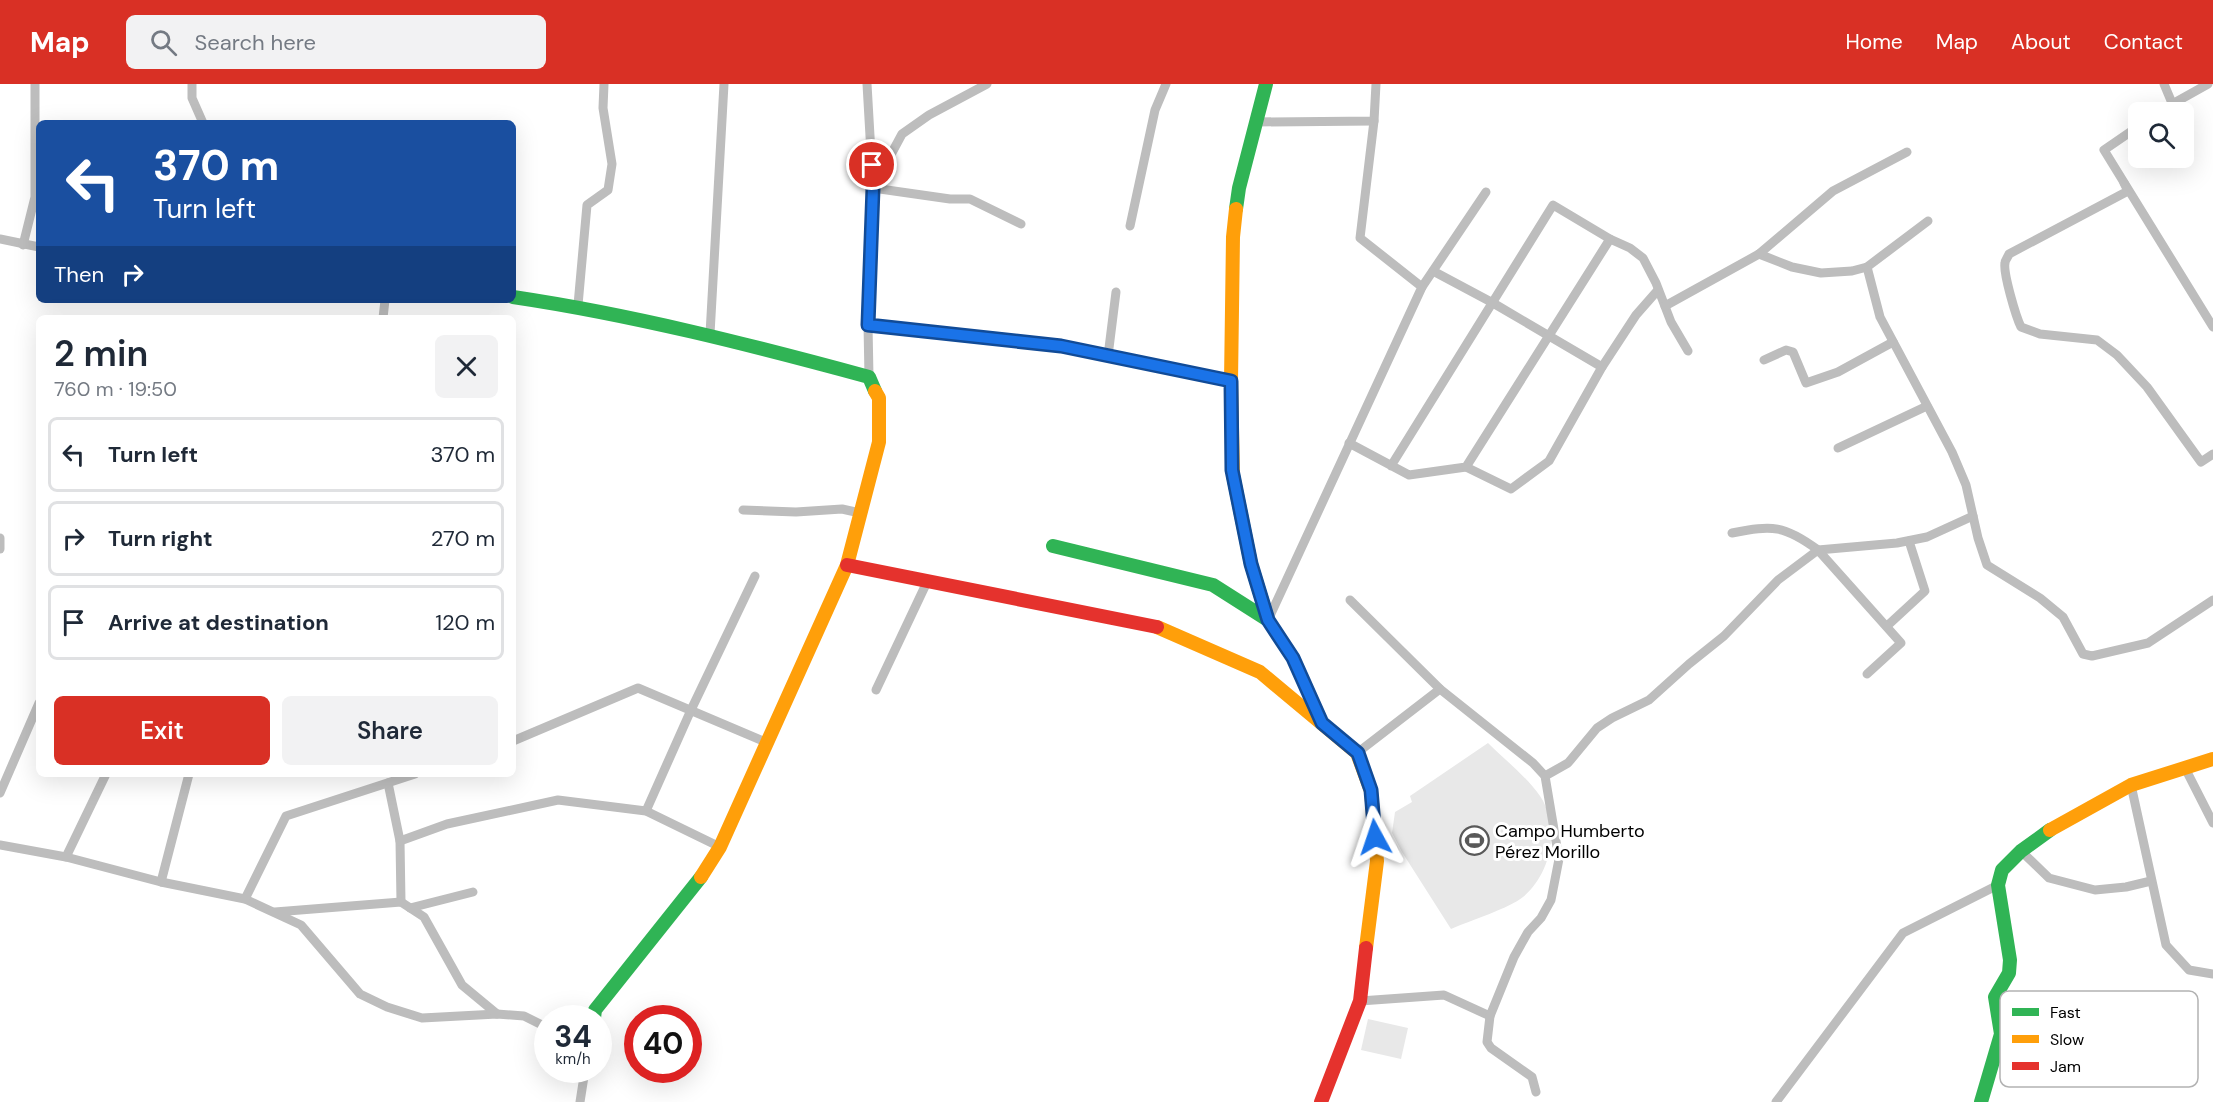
<!DOCTYPE html>
<meta charset="utf-8">
<style>
body{margin:0;font-family:"DM Sans",sans-serif;background:#f2f2f3;color:#1f2937;height:100vh;display:flex;flex-direction:column;font-size:22px;white-space:nowrap}
*{box-sizing:border-box;margin:0}
p{font-size:20px;color:#747a83}
.icon{flex:none;width:33px;height:33px;fill:none;stroke:currentColor;stroke-width:2;stroke-linecap:round;stroke-linejoin:round}
.map{position:relative;flex:1;overflow:hidden}
.side{position:absolute;left:36px;top:231px;width:480px;height:462px;display:flex;flex-direction:column;background:#fff;border-radius:9px;box-shadow:0 6px 24px #0002}
.side>*{flex:none}
.hud{position:absolute;left:36px;top:36px;width:480px;height:183px;border-radius:9px;box-shadow:0 6px 24px #0002;background:#1a4fa0;color:#fff;overflow:hidden}
.buttons{position:absolute;left:2128px;top:18px;display:grid;gap:12px}
.buttons a{display:grid;place-items:center;width:66px;height:66px;border-radius:9px;background:#fff;box-shadow:0 6px 24px #0002;font-size:30px}
.speed{position:absolute;left:534px;top:921px;display:flex;gap:12px;font-size:30px;font-weight:700;text-align:center}
.speed>*{display:grid;place-content:center;width:78px;height:78px;border-radius:50%;background:#fff;box-shadow:0 6px 24px #0002;line-height:1}
.speed small{font-size:15px;font-weight:400}
.speed .limit{border:9px solid #d22;background:#fff;color:#111}
.pin{position:absolute;display:grid;place-items:center;width:51px;height:51px;color:#fff;margin:-26px;border:3px solid #fff;border-radius:50%;box-shadow:0 2px 6px #0007}
.me{position:absolute;width:66px;margin:-33px;rotate:355deg;stroke-linejoin:round;filter:drop-shadow(0 0 4px #0008)}
.turn{display:flex;align-items:center;gap:21px;height:126px;padding:0 18px;font-size:27px}
.turn .icon{width:78px;height:78px;stroke-width:2.5}
.turn b{display:block;font-size:42px;line-height:51px}
.then{display:flex;align-items:center;height:57px;padding:0 18px;background:#0003;gap:12px;font-size:22px}
.round{display:grid;place-items:center;flex:none;width:63px;height:63px;border-radius:9px;background:#f2f2f3}
.headline{display:flex;align-items:center;justify-content:space-between;height:102px;padding:0 18px}
h1{font-size:36px;font-weight:600;line-height:45px}
.button{display:flex;gap:12px;margin-top:auto;padding:12px 18px}
.button a{flex:1;height:69px;border-radius:9px;background:#d93025;color:#fff;font-size:24px;font-weight:600;line-height:69px;text-align:center}
.button a+a{background:#f2f2f3;color:#1f2937}
ul{padding:0;list-style:none}
li{display:flex;align-items:center;gap:18px;height:75px;margin:0 12px 9px;padding:0 6px;border:3px solid #e0e1e3;border-radius:9px}
li div{flex:1}
li b{display:block;font-size:22px}
li em{font-style:normal}
header{display:flex;align-items:center;gap:36px;box-sizing:border-box;height:84px;padding:0 30px;background:#d93025;color:#fff}
header strong{font-size:28px}
nav{display:flex;gap:33px;margin-inline-start:auto;font-size:21px}
.search{width:420px;height:54px;background:#f2f2f3;display:flex;align-items:center;gap:15px;box-sizing:border-box;padding:0 21px;border-radius:9px;color:#747a83;font-size:22px}
.map>svg:first-child{display:block}
</style>
<header>
<strong>Map</strong>
<div class="search"><svg class="icon" aria-label="search" viewBox="0 0 24 24"><circle cx="10" cy="10" r="6"/><path d="M15 15l6 6"/></svg>Search here</div>
<nav><a>Home</a><a>Map</a><a>About</a><a>Contact</a></nav>
</header>
<div class="map">
<svg width="2213" height="1018" viewBox="0 0 2213 1018">
<rect width="100%" height="100%" fill="#fff"/>
<!-- green -->
<g fill="#e8e8e8">
<path d="M1488,659C1505,676 1526,692 1540,712C1561,743 1551,790 1523,813C1510,824 1469,837 1451,845L1402,768L1392,749L1395,728L1412,718L1410,712Z"/>
<polygon points="1368,935 1408,944 1401,975 1361,966"/>
</g>
<g fill="none" stroke-linecap="round" stroke-linejoin="round">
<!-- street -->
<g stroke="#bdbdbd" stroke-width="9">
<polyline points="192,0 192,14 203,39"/>
<polyline points="867,0 873,104 868,241 869,293"/>
<polyline points="987,0 929,31 902,50 873,104 950,115 970,115 1021,140"/>
<polyline points="2164,0 2172,19"/>
<polyline points="2158,28 2208,0"/>
<polyline points="1257,38 1374,37 1376,0"/>
<polyline points="2139,42 2104,66 2213,243"/>
<path d="M2124,99L2128,107L2009,170C2008,173 2005,176 2005,179C2003,189 2016,233 2021,243L2040,250L2097,256L2117,271L2147,303L2201,378L2213,370"/>
<polyline points="1130,142 1155,26 1166,0"/>
<polyline points="0,155 39,163"/>
<polyline points="1610,155 1630,164 1643,174 1656,199 1671,238 1688,267"/>
<polyline points="23,161 35,113 35,0"/>
<polyline points="1759,170 1792,183 1821,189 1852,187 1867,183 1928,137"/>
<polyline points="1867,183 1880,233 1952,368 1966,401 1978,454 1987,481 2040,514 2063,533 2083,570 2092,572 2148,559 2213,516"/>
<polyline points="1433,187 1493,219 1602,283"/>
<polyline points="1422,203 1486,108"/>
<polyline points="578,221 587,121 608,106 612,80 603,24 604,0"/>
<polyline points="1665,222 1759,170 1833,107 1907,68"/>
<polyline points="383,234 385,216"/>
<polyline points="868,241 1061,262 1231,297"/>
<polyline points="710,250 724,0"/>
<polyline points="1108,272 1116,208"/>
<polyline points="1764,276 1786,266 1793,268 1806,299 1838,288 1893,258"/>
<polyline points="1349,359 1409,391 1466,383 1610,155 1553,121 1391,382"/>
<polyline points="1838,364 1927,322"/>
<polyline points="1466,383 1511,405 1549,377 1602,283 1636,231 1658,206"/>
<polyline points="743,426 796,428 842,425 860,429"/>
<path d="M1732,449C1773,441 1784,441 1818,466L1897,459L1927,453L1973,432"/>
<polyline points="0,454 0,465"/>
<polyline points="1350,516 1440,605"/>
<polyline points="1887,542 1925,507 1909,457"/>
<polyline points="876,606 927,498"/>
<polyline points="1321,636 1293,574 1268,536 1422,203 1360,154 1374,37"/>
<polyline points="513,657 638,604 768,659"/>
<polyline points="1357,669 1440,605 1533,679 1545,692 1559,775 1551,816 1541,834 1528,848 1514,873 1490,932 1444,911 1360,917"/>
<polyline points="2185,684 2213,739"/>
<polyline points="1545,692 1568,679 1597,644 1612,634 1649,616 1689,580 1724,552 1778,496 1818,466 1901,559 1867,590"/>
<polyline points="388,699 400,757 401,818"/>
<polyline points="2131,701 2166,861 2189,886 2213,890"/>
<polyline points="0,709 39,619"/>
<polyline points="646,727 691,626 755,492"/>
<polyline points="400,757 447,740 558,716 646,727 720,763"/>
<polyline points="0,761 66,773 161,798 245,815 301,841 360,910 387,923 422,934 497,930 524,932 548,944"/>
<polyline points="2021,767 2049,794 2095,806 2126,803 2151,797"/>
<polyline points="66,773 106,690"/>
<polyline points="161,798 189,690"/>
<polyline points="245,815 286,732 415,690"/>
<polyline points="410,824 473,808"/>
<polyline points="275,828 401,818 424,833 462,901 497,930"/>
<polyline points="1490,932 1487,958 1491,964 1532,993 1536,1008"/>
<polyline points="580,1018 585,986"/>
<polyline points="1776,1018 1903,849 1998,801"/>
</g>
<!-- fast -->
<g stroke="#30b455" stroke-width="14">
<polyline points="1236,125 1239,104 1266,0"/>
<path d="M513,213C634,231 751,261 869,293L875,307"/>
<polyline points="1053,462 1213,501 1268,536 1251,480 1233,391"/>
<polyline points="594,934 595,926 701,793"/>
<polyline points="1981,1018 2001,950 1995,913 2009,889 2010,876 1998,801 2002,786 2021,767 2050,746"/>
</g>
<!-- slow -->
<g stroke="#ff9f0a" stroke-width="14">
<polyline points="1233,391 1231,297 1233,153 1236,125"/>
<polyline points="1157,543 1260,588 1357,669 1371,707 1377,777 1366,864"/>
<polyline points="2050,746 2131,701 2213,675"/>
<polyline points="701,793 720,763 847,481 879,358 879,314 875,307"/>
</g>
<!-- jam -->
<g stroke="#e5322d" stroke-width="14">
<polyline points="847,481 1157,543"/>
<polyline points="1321,1018 1360,917 1366,864"/>
</g>
</g>
<g fill="none" stroke-linecap="round" stroke-linejoin="round">
<defs>
<polyline id="route" points="872,81 873,104 868,241 1061,262 1231,297 1232,386 1251,480 1268,536 1293,574 1322,639 1358,669 1371,706 1375,753"/>
</defs>
<!-- route casing -->
<use href="#route" stroke="#114b97" stroke-width="15"/>
<!-- route -->
<use href="#route" stroke="#1a73e8" stroke-width="10"/>
</g>
<!-- icons -->
<defs>
<symbol id="stadium-ring" viewBox="-11 -11 22 22"><circle r="9.5" fill="#fff" stroke="#595959" stroke-width="1.5"/><path d="M0-5a6.5 5 0 1 0 0 10a6.5 5 0 1 0 0-10ZM-3.5-1.8h7v3.6h-7Z" fill="#595959"/></symbol>
</defs>
<g fill-rule="evenodd">
<use href="#stadium-ring" x="1458" y="740" width="33" height="33"/>
</g>
<g text-anchor="middle" stroke-width="6" stroke-linejoin="round" paint-order="stroke">
<!-- poi labels -->
<g font-size="18" fill="#000" stroke="#fff" text-anchor="start">
<text x="1495" y="753">Campo Humberto<tspan x="1495" dy="21">Pérez Morillo</tspan></text>
</g>
</g>
<!-- legend -->
<rect x="2000" y="907" width="198" height="96" rx="9" fill="#fff" stroke="#b2b2b2" stroke-width="1.5"/>
<rect x="2012" y="924" width="27" height="8" fill="#30b455"/>
<rect x="2012" y="951" width="27" height="8" fill="#ff9f0a"/>
<rect x="2012" y="978" width="27" height="8" fill="#e5322d"/>
<g font-size="16" fill="#000">
<text x="2050" y="934">Fast</text>
<text x="2050" y="961">Slow</text>
<text x="2050" y="988">Jam</text>
</g>
</svg>
<div class="buttons">
<a><svg class="icon" aria-label="search" viewBox="0 0 24 24"><circle cx="10" cy="10" r="6"/><path d="M15 15l6 6"/></svg></a>
</div>
<div class="speed"><div>34<small>km/h</small></div><div class="limit">40</div></div>
<div class="pin" style="left:872px;top:81px;background:#d93025"><svg class="icon" aria-label="arrive" viewBox="0 0 24 24"><path d="M6 21V4h12l-3 4 3 4H6"/></svg></div>
<svg class="me" style="left:1375px;top:753px" viewBox="-20 -20 40 40"><path d="M0-17L14 15 0 8-14 15z" fill="#1a73e8" stroke="#fff" stroke-width="4"/></svg>
<div class="hud">
<div class="turn"><svg class="icon" aria-label="left" viewBox="0 0 24 24"><path d="M17 20v-9H6M10 6l-5 5 5 5"/></svg><div><b>370 m</b>Turn left</div></div>
<div class="then">Then<svg class="icon" aria-label="right" viewBox="0 0 24 24"><path d="M7 20v-9h11M14 6l5 5-5 5"/></svg></div>
</div>
<section class="side">
<div class="headline"><div><h1>2 min</h1><p>760 m · 19:50</p></div><a class="round"><svg class="icon" aria-label="close" viewBox="0 0 24 24"><path d="M6 6l12 12M18 6L6 18"/></svg></a></div>
<ul>
<li><svg class="icon" aria-label="left" viewBox="0 0 24 24"><path d="M17 20v-9H6M10 6l-5 5 5 5"/></svg><div><b>Turn left</b></div><em>370 m</em></li>
<li><svg class="icon" aria-label="right" viewBox="0 0 24 24"><path d="M7 20v-9h11M14 6l5 5-5 5"/></svg><div><b>Turn right</b></div><em>270 m</em></li>
<li><svg class="icon" aria-label="arrive" viewBox="0 0 24 24"><path d="M6 21V4h12l-3 4 3 4H6"/></svg><div><b>Arrive at destination</b></div><em>120 m</em></li>
</ul>
<div class="button"><a>Exit</a><a>Share</a></div>
</section>
</div>
